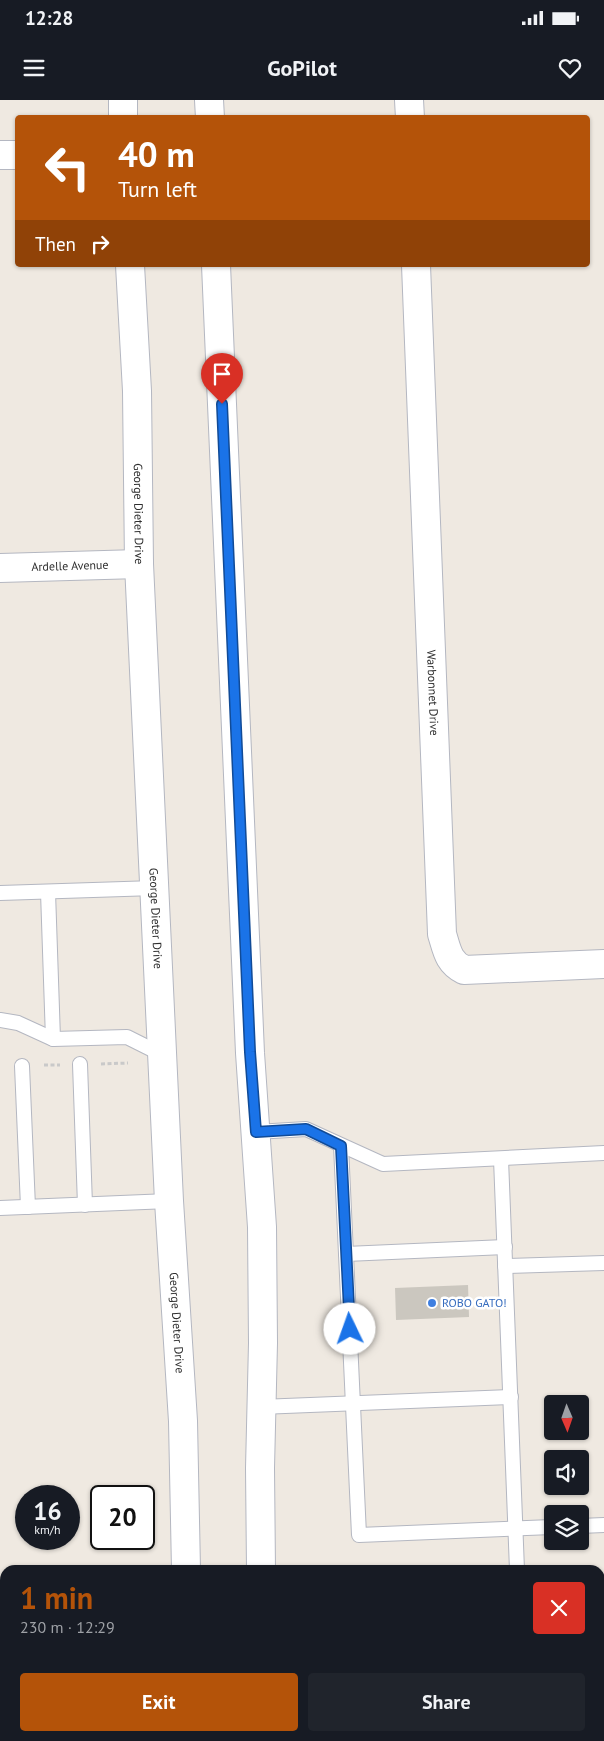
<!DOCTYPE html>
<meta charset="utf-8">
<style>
body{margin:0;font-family:"PT Sans",sans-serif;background:#20242c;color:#f1f3f6;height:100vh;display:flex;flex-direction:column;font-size:19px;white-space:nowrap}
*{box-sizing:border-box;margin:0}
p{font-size:16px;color:#9ea1a6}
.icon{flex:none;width:28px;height:28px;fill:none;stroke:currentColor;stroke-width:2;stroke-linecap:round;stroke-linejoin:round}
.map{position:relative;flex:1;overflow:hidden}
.side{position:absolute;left:0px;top:1465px;width:605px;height:176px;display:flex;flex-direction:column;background:#171b24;border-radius:15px 15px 0 0;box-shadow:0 1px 4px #0004}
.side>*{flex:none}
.hud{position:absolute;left:15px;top:15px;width:575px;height:152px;border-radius:5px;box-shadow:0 1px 4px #0004;background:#b45309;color:#fff;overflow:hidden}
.needle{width:32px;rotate:178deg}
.controls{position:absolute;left:544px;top:1295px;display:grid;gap:10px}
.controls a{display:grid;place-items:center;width:45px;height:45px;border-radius:5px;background:#171b24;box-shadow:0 1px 4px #0004;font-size:25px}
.speed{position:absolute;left:15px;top:1385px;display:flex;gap:10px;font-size:25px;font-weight:700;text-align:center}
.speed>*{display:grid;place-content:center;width:65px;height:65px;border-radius:50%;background:#171b24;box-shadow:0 1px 4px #0004;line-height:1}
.speed small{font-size:12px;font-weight:400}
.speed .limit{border:2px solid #111;border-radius:8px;background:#fff;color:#111}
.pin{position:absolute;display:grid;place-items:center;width:42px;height:42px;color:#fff;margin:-51px -21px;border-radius:50% 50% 50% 0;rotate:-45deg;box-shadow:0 0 5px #0007}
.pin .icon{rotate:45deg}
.me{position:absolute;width:55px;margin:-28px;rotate:357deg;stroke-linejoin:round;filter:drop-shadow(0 0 4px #0008)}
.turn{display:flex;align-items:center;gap:18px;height:105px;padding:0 20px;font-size:22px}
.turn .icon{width:65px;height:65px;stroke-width:2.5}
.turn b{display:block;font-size:35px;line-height:42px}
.then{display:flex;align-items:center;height:48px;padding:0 20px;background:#0003;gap:10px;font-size:19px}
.round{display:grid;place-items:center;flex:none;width:52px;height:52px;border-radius:5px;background:#20242c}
.head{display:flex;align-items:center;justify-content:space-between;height:85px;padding:0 20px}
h1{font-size:30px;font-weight:800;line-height:38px;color:#b45309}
.primary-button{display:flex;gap:10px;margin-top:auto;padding:10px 20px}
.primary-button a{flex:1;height:58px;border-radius:5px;background:#b45309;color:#fff;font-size:20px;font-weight:800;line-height:58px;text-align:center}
.primary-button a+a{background:#20242c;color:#f1f3f6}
.status{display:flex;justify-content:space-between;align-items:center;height:35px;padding:0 25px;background:#171b24;direction:ltr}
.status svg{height:14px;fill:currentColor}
header{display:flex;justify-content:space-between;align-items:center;height:65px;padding:0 20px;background:#171b24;font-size:22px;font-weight:800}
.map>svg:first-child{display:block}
</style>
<div class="status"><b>12:28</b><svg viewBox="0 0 49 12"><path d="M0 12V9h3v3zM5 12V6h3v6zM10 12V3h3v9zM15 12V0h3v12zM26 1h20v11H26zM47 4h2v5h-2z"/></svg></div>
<header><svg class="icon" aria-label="menu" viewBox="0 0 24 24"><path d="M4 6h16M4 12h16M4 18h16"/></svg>GoPilot<svg class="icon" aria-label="heart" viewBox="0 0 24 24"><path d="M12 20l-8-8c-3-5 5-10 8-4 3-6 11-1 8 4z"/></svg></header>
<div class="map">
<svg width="604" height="1641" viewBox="0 0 604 1641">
<rect width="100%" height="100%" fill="#efe9e1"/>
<!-- building -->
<g fill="#cbc7bf">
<polygon points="468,1185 469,1217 396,1220 395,1188"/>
<rect x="473" y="1636" width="107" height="5"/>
</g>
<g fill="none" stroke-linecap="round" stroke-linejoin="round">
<defs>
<g id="service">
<polyline points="48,792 53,939"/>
<polyline points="0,793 155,788"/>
<polyline points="0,920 18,923 53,939 127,937 163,955"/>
<polyline points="80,964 85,1105"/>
<polyline points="22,966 28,1107"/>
<polyline points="256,1032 306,1029 383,1064 604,1053"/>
<polyline points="341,1046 359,1435 552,1427"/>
<polyline points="501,1059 517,1470"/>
<polyline points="0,1108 169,1101"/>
<polyline points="346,1154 505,1147"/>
<polyline points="505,1166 604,1163"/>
<polyline points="260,1307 511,1297"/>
<polyline points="580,1426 604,1425"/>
</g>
<g id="minor">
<polyline points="409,0 410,18"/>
<polyline points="0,55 18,55"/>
<path id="s1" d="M416,165L442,834C447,850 448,862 464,870L604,864"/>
<path id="s2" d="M0,468L139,464"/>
</g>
<g id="secondary">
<polyline points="123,0 123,18"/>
<polyline points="209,0 210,18"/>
<path id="s3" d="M130,165L137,291L139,464L169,1101L183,1321L186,1470"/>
<polyline points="216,165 250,953 262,1127 263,1243 260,1368 261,1470"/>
<polyline points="0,1520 5,1520"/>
<polyline points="600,1528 604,1528"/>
<polyline points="0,1586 5,1586"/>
<polyline points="195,1636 195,1641"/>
<polyline points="259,1636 259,1641"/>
</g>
</defs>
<!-- service casing -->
<use href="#service" stroke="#b4b7c1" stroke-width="16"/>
<!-- minor casing -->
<use href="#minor" stroke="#b4b7c1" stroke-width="30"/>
<!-- secondary casing -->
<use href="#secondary" stroke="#b4b7c1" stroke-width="30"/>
<!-- path -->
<g stroke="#c9c9c9" stroke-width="3" stroke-dasharray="4 2.5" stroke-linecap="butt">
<polyline points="101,964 128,963"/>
<polyline points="44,965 60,965"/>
</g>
<!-- service -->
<use href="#service" stroke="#fff" stroke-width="14"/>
<!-- minor -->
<use href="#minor" stroke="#fff" stroke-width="28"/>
<!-- secondary -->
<use href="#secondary" stroke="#fff" stroke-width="28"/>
</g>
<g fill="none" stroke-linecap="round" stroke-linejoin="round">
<defs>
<polyline id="route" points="222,304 250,952 256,1032 306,1029 341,1046 350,1229"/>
</defs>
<!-- route casing -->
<use href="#route" stroke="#114b97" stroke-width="12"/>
<!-- route -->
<use href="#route" stroke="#1a73e8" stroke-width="9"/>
</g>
<!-- markers -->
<circle fill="#3f7fe0" stroke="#fff" stroke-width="2" cx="432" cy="1203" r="5"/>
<g text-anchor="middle" stroke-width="5" stroke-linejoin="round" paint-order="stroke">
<!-- street labels -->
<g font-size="12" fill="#2e2e2e" stroke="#fff">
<text dy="4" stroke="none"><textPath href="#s3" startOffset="249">George Dieter Drive</textPath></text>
<text dy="4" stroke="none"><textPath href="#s2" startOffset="70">Ardelle Avenue</textPath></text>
<text dy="4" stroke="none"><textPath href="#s1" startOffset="428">Warbonnet Drive</textPath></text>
<text dy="4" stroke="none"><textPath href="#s3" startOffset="654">George Dieter Drive</textPath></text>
<text dy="4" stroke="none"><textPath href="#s3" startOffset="1059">George Dieter Drive</textPath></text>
</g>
<!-- shop labels -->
<g font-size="12" fill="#366cbe" stroke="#fff" text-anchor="start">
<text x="442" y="1207">ROBO GATO!</text>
</g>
</g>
</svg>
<div class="controls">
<a><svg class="needle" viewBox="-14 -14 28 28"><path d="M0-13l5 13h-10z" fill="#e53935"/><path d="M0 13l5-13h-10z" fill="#9ea1a6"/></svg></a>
<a><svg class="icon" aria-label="sound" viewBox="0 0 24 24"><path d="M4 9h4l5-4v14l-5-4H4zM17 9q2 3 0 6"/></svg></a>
<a><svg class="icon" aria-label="layers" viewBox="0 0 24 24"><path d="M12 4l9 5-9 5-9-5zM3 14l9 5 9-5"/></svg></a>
</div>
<div class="speed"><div>16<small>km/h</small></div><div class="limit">20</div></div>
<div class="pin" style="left:222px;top:304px;background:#d93025"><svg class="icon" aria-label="arrive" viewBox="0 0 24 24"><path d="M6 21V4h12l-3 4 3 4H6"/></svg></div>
<svg class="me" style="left:350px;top:1229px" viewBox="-20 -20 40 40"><circle r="19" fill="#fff"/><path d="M0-13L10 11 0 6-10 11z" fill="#1a73e8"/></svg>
<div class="hud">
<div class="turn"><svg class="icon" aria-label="left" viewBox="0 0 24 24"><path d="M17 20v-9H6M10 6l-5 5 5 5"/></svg><div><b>40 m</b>Turn left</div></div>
<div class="then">Then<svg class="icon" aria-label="right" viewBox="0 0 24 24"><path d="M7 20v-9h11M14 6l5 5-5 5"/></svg></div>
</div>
<section class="side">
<div class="head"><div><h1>1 min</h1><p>230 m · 12:29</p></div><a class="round" style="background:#d93025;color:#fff"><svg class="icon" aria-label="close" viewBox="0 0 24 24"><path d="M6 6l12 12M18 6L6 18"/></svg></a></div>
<div class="primary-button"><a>Exit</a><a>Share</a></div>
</section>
</div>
